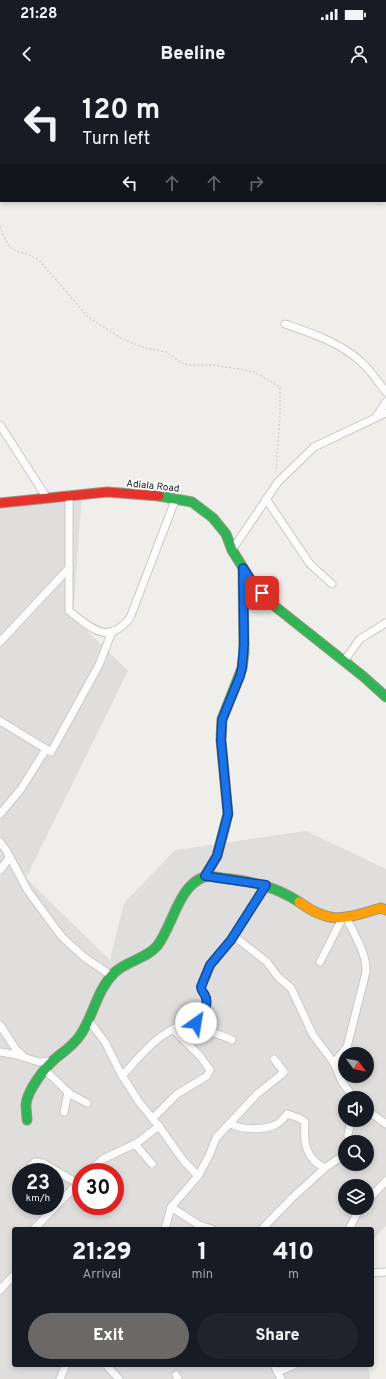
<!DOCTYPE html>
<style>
body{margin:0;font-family:Overpass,sans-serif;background:#20242c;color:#f1f3f6;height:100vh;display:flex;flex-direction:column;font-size:15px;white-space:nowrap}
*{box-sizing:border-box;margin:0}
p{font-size:13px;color:#9ea1a6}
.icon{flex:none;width:22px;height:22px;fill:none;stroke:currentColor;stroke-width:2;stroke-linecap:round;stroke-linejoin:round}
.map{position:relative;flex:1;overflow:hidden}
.drawer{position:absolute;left:12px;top:1147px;width:362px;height:140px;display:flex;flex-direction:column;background:#171b24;border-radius:4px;box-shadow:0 2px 6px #0003}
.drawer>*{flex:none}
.banner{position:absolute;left:0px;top:0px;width:386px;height:122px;box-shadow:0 2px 6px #0003;background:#171b24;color:#f1f3f6;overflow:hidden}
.needle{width:26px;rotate:122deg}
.fabs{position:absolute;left:338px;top:967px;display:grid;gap:8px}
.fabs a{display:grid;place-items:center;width:36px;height:36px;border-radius:50%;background:#171b24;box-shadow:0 2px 6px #0003;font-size:20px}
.speed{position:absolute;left:12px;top:1083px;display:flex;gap:8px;font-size:20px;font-weight:700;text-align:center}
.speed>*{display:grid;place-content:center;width:52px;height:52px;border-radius:50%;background:#171b24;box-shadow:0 2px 6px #0003;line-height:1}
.speed small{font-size:10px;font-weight:400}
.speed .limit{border:6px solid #d22;background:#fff;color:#111}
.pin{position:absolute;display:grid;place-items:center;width:34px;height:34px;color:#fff;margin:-17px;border-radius:8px;box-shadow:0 2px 6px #0006}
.me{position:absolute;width:44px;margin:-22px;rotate:32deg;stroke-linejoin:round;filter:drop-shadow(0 0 3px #0008)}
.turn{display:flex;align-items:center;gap:14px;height:84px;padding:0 16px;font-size:18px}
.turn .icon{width:52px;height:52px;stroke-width:2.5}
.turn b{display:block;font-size:28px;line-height:34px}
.lanes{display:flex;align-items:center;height:38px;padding:0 16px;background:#0003;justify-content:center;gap:20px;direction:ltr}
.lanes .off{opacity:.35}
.eta{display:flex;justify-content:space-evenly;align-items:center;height:68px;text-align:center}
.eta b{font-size:24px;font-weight:800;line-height:28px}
.button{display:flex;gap:8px;margin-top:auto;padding:8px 16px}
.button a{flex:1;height:46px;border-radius:24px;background:#6a6968;color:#fff;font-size:16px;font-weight:800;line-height:46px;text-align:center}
.button a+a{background:#20242c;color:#f1f3f6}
.status{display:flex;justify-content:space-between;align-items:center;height:28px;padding:0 20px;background:#171b24;direction:ltr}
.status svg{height:11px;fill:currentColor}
header{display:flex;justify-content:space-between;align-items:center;height:52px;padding:0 16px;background:#171b24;font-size:18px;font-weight:800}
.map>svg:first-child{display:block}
</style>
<div class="status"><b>21:28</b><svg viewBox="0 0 49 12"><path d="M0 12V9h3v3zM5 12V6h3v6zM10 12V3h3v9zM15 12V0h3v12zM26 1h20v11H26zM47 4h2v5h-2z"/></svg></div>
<header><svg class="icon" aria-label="back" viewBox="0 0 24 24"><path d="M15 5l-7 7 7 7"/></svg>Beeline<svg class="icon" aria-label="person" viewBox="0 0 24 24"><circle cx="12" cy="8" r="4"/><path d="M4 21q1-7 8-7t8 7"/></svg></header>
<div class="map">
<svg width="386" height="1299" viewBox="0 0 386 1299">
<rect width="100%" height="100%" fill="#f0eeeb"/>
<!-- residential -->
<path fill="#dfdedc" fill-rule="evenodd" d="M82,414L73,537L128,591L26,798L110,880L124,823L175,770L306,751L386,789V1146L372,1160V1149H14V1285H368L370,1299H0V420ZM345,974H367V996H345ZM345,1018H367V1040H345ZM345,1062H367V1084H345ZM21,1092H55V1126H21ZM81,1092H115V1126H81ZM345,1106H367V1128H345Z"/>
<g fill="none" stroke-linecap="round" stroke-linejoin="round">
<defs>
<g id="street">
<path d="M285,244C311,253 339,262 360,281C370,289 378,302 386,312"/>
<polyline points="376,337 386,322"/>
<polyline points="0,345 47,418"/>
<path d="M69,415V531C92,548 107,566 130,538L176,418"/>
<polyline points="266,419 310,484 332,504"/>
<polyline points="232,470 278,402 314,367 386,333"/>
<polyline points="0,562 69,488"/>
<polyline points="344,581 360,559 386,543"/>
<polyline points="0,641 51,672 99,585 111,554"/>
<polyline points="0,734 21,709 46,669"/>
<polyline points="0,762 6,770 28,811 62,857 84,877 112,896"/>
<polyline points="0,790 10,777"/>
<polyline points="234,856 267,882 278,897 291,908 313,955 334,983 342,1002 354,1018"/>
<polyline points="320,882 343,837"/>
<polyline points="89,941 105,962 121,994 139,1022 161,1049 183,1080 198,1096"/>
<path d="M190,943C203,951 218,953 232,960"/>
<polyline points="0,945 15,968 24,977"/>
<polyline points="0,972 17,975 39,982 52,981"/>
<path d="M334,983L347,967L366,892C367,874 354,854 346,837"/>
<polyline points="45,990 70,1014 87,1023"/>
<path d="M122,996C143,973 164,944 197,943C203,936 208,926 206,917C205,913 200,911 201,907C205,888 220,874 231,860C244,843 254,823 266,805"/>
<polyline points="367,1030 386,1044"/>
<polyline points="64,1032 68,1012"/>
<polyline points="153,1038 177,1014 207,996 210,990 200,976 173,949"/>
<path d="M231,1044C241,1050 264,1050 275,1045C280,1043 284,1038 287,1034L299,1038L305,1042C303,1063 306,1079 325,1088"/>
<polyline points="349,1062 348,1055 351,1040"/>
<polyline points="135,1064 152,1084"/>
<polyline points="28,1089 35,1082 43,1083 77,1103"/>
<polyline points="88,1092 103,1079 137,1063 159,1046"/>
<polyline points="367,1121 386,1101"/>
<polyline points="171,1127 199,1145 212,1149"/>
<polyline points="34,1149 81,1100"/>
<polyline points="165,1149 171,1127 198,1096 209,1076 216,1058 257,1014 282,994 284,992 274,979"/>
<polyline points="262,1149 293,1117 325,1088 345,1074"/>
<polyline points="349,1149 360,1128"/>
<polyline points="372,1193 386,1192"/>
<polyline points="0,1210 14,1195"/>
<polyline points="274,1285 281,1299"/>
<polyline points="108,1287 119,1299"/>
<polyline points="278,1292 294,1285"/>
<polyline points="176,1295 178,1299"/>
<polyline points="60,1299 66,1285"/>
</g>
<g id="fast">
<polyline points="159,416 192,422 213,438 226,454 232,470 252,502 272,524 364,597 386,617"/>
<polyline points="205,796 217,776 228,734 221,660 222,639 242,588 244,573 243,488"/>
<path d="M27,1040C27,1035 26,1030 26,1025C27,1010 46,986 57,977C66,970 75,964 81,954C94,934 97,910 114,893C126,881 146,879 157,866C173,846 178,806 204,797C209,795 216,797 222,798C250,801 275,806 299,822"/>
</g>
<path id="slow" d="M299,822C332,846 345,838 381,828L386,830"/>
<polyline id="jam" points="0,423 107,412 159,416"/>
</defs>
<!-- street casing -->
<use href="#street" stroke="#c9c8c7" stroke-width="9"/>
<!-- fast casing -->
<use href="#fast" stroke="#999a82" stroke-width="11"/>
<!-- slow casing -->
<use href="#slow" stroke="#999a82" stroke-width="11"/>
<!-- jam casing -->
<use href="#jam" stroke="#999a82" stroke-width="11"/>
<!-- path -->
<path stroke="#dccecd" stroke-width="1.5" stroke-dasharray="2 2" stroke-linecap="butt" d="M0,146C11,178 14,166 39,180L88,237L122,259L145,268L166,272L180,282L188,285H212L239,289L254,292L280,307V334L276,392"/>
<!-- street -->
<use href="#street" stroke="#fdfcfc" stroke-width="7"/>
<!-- fast -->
<use href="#fast" stroke="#30b455" stroke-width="9"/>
<!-- slow -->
<use href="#slow" stroke="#ff9f0a" stroke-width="9"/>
<!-- jam -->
<use href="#jam" stroke="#e5322d" stroke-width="9"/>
</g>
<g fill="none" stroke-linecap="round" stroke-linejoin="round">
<defs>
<path id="route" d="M196,943C203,939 208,926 206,918C205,913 201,912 201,907L210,885L231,860L266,805L205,796L217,776L228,734L221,660L222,640L240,596L242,588L244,564L243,488L252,502L262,513"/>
</defs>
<!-- route casing -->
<use href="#route" stroke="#114b97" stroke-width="10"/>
<!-- route -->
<use href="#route" stroke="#1a73e8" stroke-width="7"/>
</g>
<g text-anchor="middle" stroke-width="3.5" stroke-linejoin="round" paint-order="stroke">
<!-- street labels -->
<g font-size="10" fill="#222" stroke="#fff">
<text transform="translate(153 405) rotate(6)" y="4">Adiala Road</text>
</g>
</g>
</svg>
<div class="fabs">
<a><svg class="needle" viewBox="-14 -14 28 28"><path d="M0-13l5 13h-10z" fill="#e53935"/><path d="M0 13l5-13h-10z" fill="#9ea1a6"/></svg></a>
<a><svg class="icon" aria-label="sound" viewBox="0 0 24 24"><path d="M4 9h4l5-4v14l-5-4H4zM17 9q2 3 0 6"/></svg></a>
<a><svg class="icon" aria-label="search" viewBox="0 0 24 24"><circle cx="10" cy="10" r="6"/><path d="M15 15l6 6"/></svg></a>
<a><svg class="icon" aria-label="layers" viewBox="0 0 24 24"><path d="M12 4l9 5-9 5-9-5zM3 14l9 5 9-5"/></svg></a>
</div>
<div class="speed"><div>23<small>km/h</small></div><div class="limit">30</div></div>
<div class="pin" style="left:262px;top:513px;background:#d93025"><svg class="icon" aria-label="arrive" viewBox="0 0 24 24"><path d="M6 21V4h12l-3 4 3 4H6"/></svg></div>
<svg class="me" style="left:196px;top:943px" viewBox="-20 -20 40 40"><circle r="19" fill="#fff"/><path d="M0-13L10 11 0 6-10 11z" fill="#1a73e8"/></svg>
<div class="banner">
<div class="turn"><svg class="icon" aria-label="left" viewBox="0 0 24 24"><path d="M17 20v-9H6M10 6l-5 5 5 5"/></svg><div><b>120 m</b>Turn left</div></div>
<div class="lanes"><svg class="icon" aria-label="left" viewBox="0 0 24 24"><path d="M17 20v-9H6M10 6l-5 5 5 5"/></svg><svg class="icon off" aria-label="ahead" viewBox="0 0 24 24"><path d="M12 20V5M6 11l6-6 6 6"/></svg><svg class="icon off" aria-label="ahead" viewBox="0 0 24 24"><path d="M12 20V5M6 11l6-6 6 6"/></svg><svg class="icon off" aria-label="right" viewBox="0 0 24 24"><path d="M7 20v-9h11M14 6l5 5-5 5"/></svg></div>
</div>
<section class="drawer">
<div class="eta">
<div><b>21:29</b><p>Arrival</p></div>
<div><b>1</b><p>min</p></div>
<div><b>410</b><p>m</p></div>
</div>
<div class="button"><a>Exit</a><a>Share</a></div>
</section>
</div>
